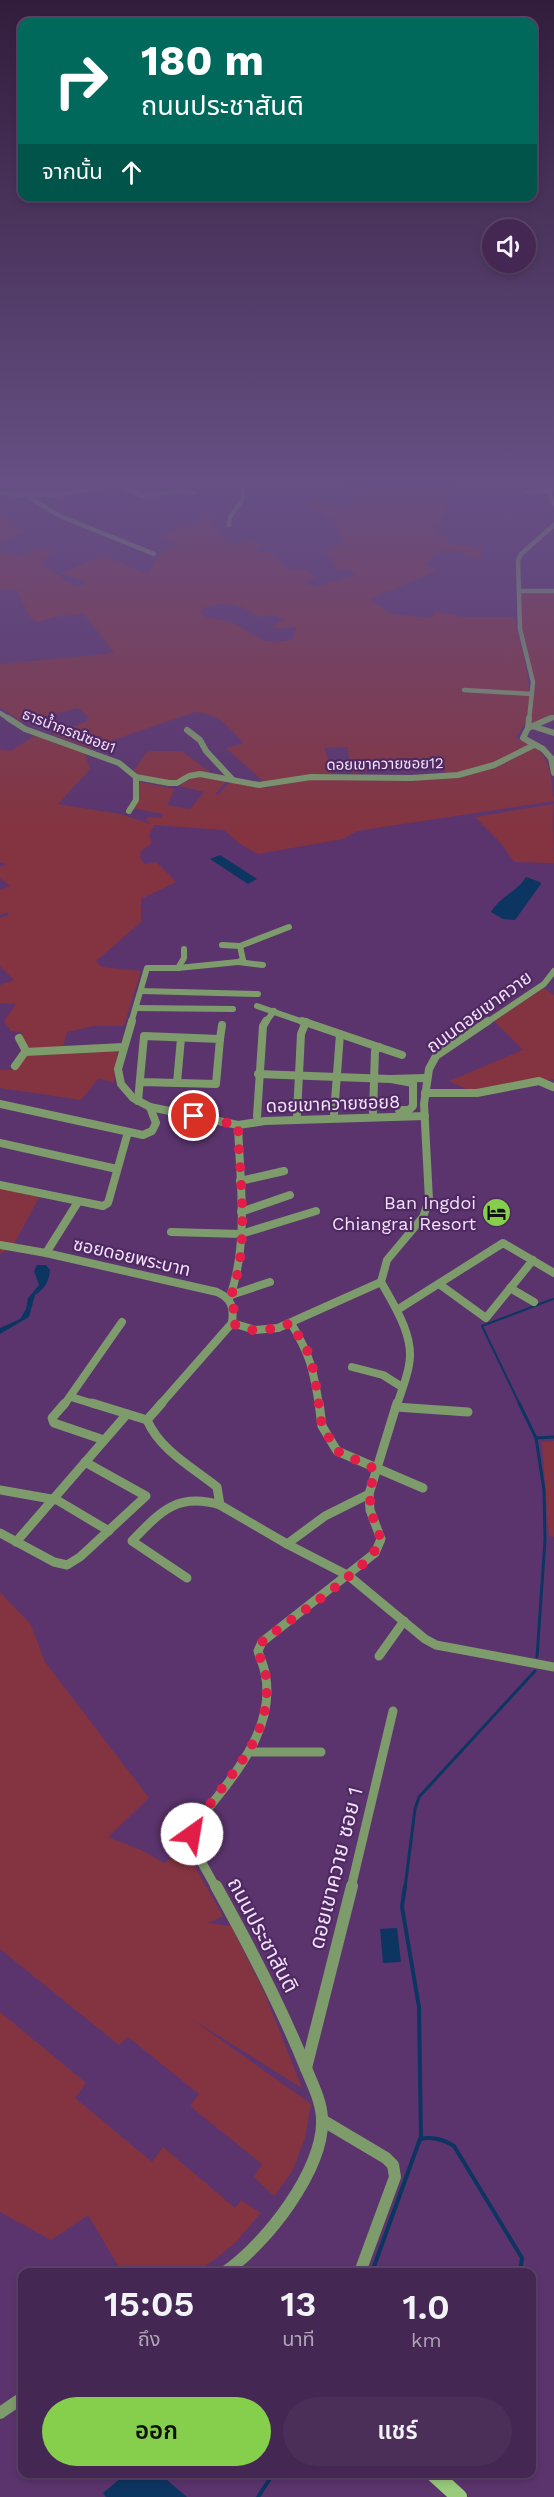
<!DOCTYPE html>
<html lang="th">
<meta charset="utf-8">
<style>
body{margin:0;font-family:"Work Sans","Noto Sans Thai",sans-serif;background:#4b2f59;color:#f1f3f6;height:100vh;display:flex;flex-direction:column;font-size:22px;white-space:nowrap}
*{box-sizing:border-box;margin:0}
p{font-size:20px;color:#afa5b8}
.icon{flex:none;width:33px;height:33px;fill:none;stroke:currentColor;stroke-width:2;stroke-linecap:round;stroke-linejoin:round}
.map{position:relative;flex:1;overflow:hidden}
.drawer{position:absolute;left:18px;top:2268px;width:518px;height:210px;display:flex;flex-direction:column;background:#442752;border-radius:12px;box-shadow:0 3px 9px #0003,0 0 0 2px #5c4469}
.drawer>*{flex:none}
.top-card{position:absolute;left:18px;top:18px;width:519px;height:183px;border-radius:12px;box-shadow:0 3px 9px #0003,0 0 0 2px #5c4469;background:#00695c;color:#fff;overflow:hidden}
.controls{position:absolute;left:482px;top:219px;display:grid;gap:12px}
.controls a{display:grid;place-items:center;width:54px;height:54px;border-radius:50%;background:#442752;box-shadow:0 3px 9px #0003,0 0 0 2px #5c4469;font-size:30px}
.pin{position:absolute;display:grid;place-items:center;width:51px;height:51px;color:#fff;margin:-26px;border:3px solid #fff;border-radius:50%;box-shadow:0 2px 6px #0007}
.me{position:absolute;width:66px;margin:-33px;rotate:32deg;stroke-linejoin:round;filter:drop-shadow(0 0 4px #0008)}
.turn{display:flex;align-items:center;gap:21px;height:126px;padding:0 24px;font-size:27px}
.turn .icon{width:78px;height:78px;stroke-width:2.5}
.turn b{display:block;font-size:42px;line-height:51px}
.then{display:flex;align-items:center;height:57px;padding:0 24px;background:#0003;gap:12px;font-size:22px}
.eta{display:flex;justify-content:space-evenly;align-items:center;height:102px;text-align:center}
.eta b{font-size:36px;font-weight:600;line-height:42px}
.primary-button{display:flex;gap:12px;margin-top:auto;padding:12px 24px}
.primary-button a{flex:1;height:69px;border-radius:36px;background:#85cf4c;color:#111;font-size:24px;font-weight:600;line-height:69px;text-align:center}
.primary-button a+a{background:#4b2f59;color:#f1f3f6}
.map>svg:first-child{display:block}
</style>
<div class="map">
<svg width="554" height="2497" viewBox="0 0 554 2497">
<rect width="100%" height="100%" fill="#5b346d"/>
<!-- green -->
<g fill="#843440" fill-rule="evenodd">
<path d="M347,479H465L449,489L446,510L437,532L447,536V542L482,549L481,558L467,557L462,551L437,552L426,565L439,570L369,600L392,614L431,618L436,611L463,617H514C522,650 543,712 515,737L529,745L501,760L460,772L447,773L427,762L394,759L386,767L353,774L347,747L324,748L333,774L264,782L226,748L244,743C227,726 220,714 195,712L90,748L52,734L86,722L88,717L78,708L22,722L0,707V664L114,653L84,614L54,617L38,622L30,618L17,590L0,589V551L23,556L40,548L53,553L44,560V565L75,587L88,583L61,573L104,555L144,573L149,572L161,553L177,544L158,536L208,518L219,534L233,544L249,540L266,544L254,550L275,554C285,567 288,573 305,569L316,577L305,583L316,587L355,575L349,569L338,570L324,551L343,543L337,531L336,522L306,503L312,498L335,507H350L357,500ZM222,604C229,605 237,605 243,608C253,613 259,620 271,615L284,619L273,626L276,629L296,627L293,639L277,642L265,641L232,622L205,617L200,612L207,607Z"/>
<polygon points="0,516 26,531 0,543"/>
<polygon points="520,592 554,593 554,717 528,728 533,682 520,629"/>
<path d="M37,734L84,751L90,769L58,804L120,814L151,824L145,819L150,817L161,818L163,814L132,808L140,782L175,789L167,805L190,809L204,792L179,786L194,777L227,780L216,793L217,796L231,781L266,788L304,779L471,773L535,748C552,758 551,783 554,801L357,831L343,839L258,854L240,844L224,830L154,825L149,835L152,843L141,851L140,858L145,864L156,862L176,882L141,899V922L96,961L102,967L141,971L124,1026H94L67,1032L62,1050L26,1051L19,1038L21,1032L11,1031L4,1021L16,1004L0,1003V985L14,980L0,966V918L9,915L7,912L0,915V890L10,886L0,878V867L6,864L0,862V749L11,751Z"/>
<path d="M148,751H182L211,773C183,780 160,786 133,771Z"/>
<path d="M554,804C551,824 554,842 554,863L514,862L501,843L475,817Z"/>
<polygon points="544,988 554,995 554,1079 475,1093 449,1081 523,1050 494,1021"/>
<polygon points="118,1049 114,1083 99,1078 81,1100 0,1088 0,1070 14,1070 24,1053"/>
<polygon points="0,1185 41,1194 12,1247 0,1254"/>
<polygon points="554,1441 554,1537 549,1536 542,1442"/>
<polygon points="0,1592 31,1625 45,1662 149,1798 108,1837 141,1850 164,1863 185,1849 223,1916 208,1923 231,1926 264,1992 302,2088 190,2018 311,2104 305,2138 292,2172 274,2196 254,2177 262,2164 190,2106 199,2094 128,2037 119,2045 0,1949"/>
<polygon points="0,2012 86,2083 75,2098 152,2162 163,2147 235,2208 241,2200 261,2213 234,2244 198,2272 122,2272 88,2215 51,2240 0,2212"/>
</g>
<!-- water -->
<g fill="#0d3561">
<polygon points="220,855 257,879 248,884 210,859"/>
<path d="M526,877L540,882L541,884L515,920L503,919L491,912C499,897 516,893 526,877Z"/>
<path d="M37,1265H46L50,1270C49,1281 45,1289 35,1295L29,1317L0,1334V1328L20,1319L26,1309L28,1298L39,1285L34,1271Z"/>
<polygon points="397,1928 401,1962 383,1963 380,1929"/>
<polygon points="126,2474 160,2474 187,2497 106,2497 103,2493"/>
</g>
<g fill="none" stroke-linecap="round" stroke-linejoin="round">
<!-- stream-far2 -->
<polyline stroke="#0d3561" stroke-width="2" points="520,1405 482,1326 553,1299"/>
<!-- stream-far1 -->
<g stroke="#0d3561" stroke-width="3">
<polyline points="519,1403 536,1438 544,1490 545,1540 537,1657"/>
<polyline points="536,1438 554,1437"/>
<polyline points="405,1888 415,1809 419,1797 535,1671"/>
</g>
<!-- stream -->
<g stroke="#0d3561" stroke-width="4">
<polyline points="405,1886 402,1907 419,2007 421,2139"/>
<path d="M372,2272L420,2139C433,2136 443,2139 454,2146L522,2258L520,2272"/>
<polyline points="258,2497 273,2474"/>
</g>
<!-- street-far4 -->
<g stroke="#7d9b6b" stroke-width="4.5">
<polyline points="94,479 105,486"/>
<polyline points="119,483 141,496 182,491 194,493"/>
<polyline points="554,486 549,491 554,504"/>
<path d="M0,492C46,501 89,490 134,479"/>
<polyline points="526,492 549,491"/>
<polyline points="30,498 60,516 154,554"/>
<polyline points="229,525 230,517 242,500 245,479"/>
<polyline points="520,591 554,591"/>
<polyline points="464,690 532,694"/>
<polyline points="0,713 11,720"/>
<polyline points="529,720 533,682 520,629 518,560 521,554 554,525"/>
<polyline points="547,720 554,717"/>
</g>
<!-- street-far3 -->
<g stroke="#7d9b6b" stroke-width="6">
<polyline points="8,718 25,729 119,763 136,777 169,783 177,783 189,776 200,774 259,785 311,777 411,778 458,775 494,765 534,745"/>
<polyline points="529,718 528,728 523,738 543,749 551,758"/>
<polyline points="532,726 554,733"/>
<polyline points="528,728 551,718"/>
<polyline points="187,730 200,740 206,751 232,779"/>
<polyline points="551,758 554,773"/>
<polyline points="129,811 136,800 136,777"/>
<polyline points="222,945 240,946 289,927"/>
<polyline points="238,962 263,965"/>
<polyline points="178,968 184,958 184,949"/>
<polyline points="141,991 258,994"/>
<polyline points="257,1006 306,1023"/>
<polyline points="136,1008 233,1009"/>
<polyline points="131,1023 147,968 178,968 238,962 243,960 240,946"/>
<polyline points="265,1023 274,1011"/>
<polyline points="486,1023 544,984 554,971"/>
</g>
<!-- street-far2 -->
<g stroke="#7d9b6b" stroke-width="8">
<polyline points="132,1021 118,1069 121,1084 133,1098 150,1107 238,1125 265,1121 425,1116"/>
<polyline points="302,1021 402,1055"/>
<polyline points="19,1038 26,1051"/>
<polyline points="220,1039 222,1025"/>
<polyline points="15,1066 25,1052 123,1047"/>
<polyline points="258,1074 390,1079 425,1078"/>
<polyline points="391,1079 413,1083 413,1106 409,1110 399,1110"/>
<polyline points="177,1083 181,1038"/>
<polyline points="425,1093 477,1093 539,1081 553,1087"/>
<polyline points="138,1101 144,1036 220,1039 216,1084 140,1082"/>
<polyline points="0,1104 143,1135 152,1131 156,1123 150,1107"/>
<polyline points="373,1112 375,1051 379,1047"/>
<polyline points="297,1114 301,1034 306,1022"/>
<polyline points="334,1114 340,1034"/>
<polyline points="257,1116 263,1026 266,1021"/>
<polyline points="0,1143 117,1169"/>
<polyline points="240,1181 284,1171"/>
<polyline points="0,1185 103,1206 108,1203 128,1132"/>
<polyline points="241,1212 290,1195"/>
<polyline points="171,1232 241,1234 316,1211"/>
<path d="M0,1245L46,1253L217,1292C232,1299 234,1307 232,1323"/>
<polyline points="46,1253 78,1202"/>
<polyline points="439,1284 486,1318 533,1260"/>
<polyline points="510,1288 534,1302"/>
<polyline points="231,1295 270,1282"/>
<path d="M230,1297C249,1241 240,1183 238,1125"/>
<polyline points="397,1310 503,1243 554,1273"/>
<polyline points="232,1323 255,1330 278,1328 381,1282"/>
<path d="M291,1323C310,1355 313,1368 319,1405"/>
<polyline points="352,1367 383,1375 402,1387"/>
<polyline points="71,1397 97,1405"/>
<polyline points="64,1405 122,1322"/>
<polyline points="160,1405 232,1323"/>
<path d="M397,1405C401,1392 407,1378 409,1365C415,1337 394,1305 381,1282L387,1260L423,1217L429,1200L424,1104L429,1069L436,1056L488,1021"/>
</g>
<!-- street-far1 -->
<g stroke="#7d9b6b" stroke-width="9">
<polyline points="65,1403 52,1418 54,1423 104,1440"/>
<polyline points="92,1403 147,1420"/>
<path d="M162,1403L147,1420C160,1450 192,1467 217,1487L220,1505L287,1544L349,1576L425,1639L436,1645L554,1667"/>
<polyline points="319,1403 322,1426 337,1451 423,1488"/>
<polyline points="396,1407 468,1412"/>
<polyline points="0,1490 57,1500 109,1531"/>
<polyline points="0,1533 54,1562 67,1565 80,1557 146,1496 85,1462"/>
<polyline points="16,1542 127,1414"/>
<polyline points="287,1544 325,1516 369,1494"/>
<path d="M187,1578L132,1541C160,1512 177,1492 220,1505"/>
<polyline points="379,1656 404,1621"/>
<polyline points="250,1752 321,1752"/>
<path d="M216,1888L191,1843C195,1823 206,1811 218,1796C245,1762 275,1719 265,1673C264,1666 260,1658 258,1651L262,1642L375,1553L381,1539L370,1510L369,1494L397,1403"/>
<polyline points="351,1888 393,1711"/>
</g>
<!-- street -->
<g stroke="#7d9b6b" stroke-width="12">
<path d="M216,1886C249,1945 280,2004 305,2066C312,2083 321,2100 322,2118C325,2169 265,2245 225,2272"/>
<polyline points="306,2068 352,1886"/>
<polyline points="322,2120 386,2158 393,2165 395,2177 360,2272"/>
<polyline points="0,2413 22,2398"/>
</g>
<!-- secondary -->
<polyline stroke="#9aca7c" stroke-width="16" points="434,2474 459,2497"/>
</g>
<!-- sky -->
<linearGradient id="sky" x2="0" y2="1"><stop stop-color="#321d3c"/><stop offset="0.58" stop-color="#665084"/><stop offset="1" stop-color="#665084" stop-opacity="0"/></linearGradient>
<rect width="554" height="829" fill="url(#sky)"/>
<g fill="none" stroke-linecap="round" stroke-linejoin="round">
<!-- route -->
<path stroke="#e11d48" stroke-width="10" stroke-dasharray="0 18" d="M192,1834C197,1820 208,1807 217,1795C245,1757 271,1728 266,1678C266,1669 260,1660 258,1651L262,1642C286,1621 376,1565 381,1539C369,1510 367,1500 375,1469L337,1451L322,1426L314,1372L308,1352L291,1323C271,1330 252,1335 232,1323L234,1305L230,1298C251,1248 239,1178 238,1125L194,1116"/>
</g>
<!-- icons -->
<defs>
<symbol id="hotel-disc" viewBox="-11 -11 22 22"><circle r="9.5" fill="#85cf4c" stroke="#4f2961"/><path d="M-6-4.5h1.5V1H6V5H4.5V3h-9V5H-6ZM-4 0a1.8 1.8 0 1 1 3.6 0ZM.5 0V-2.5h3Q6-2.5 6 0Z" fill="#111"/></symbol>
</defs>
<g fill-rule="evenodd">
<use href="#hotel-disc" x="480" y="1196" width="33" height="33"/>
</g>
<g text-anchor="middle" stroke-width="4.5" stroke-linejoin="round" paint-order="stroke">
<!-- far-street labels -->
<g font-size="15" fill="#f3e1fc" stroke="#4f2961">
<text transform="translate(69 731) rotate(21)" y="5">ธารน้ำกรณ์ซอย1</text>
<text transform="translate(385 764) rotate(-1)" y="5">ดอยเขาควายซอย12</text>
</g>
<!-- street labels -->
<g font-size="18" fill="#f3e1fc" stroke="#4f2961">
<text transform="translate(479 1012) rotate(-36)" y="6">ถนนดอยเขาควาย</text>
<text transform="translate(333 1104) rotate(-2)" y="6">ดอยเขาควายซอย8</text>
<text transform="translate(132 1257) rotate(13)" y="6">ซอยดอยพระบาท</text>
</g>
<!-- poi labels -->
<g font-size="18" fill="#f3e1fc" stroke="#4f2961" text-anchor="end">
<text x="476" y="1209">Ban Ingdoi<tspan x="476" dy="21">Chiangrai Resort</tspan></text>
</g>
<!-- near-street labels -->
<g font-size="21" fill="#f3e1fc" stroke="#4f2961">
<text transform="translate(336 1868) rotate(-76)" y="7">ดอยเขาควาย ซอย 1</text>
<text transform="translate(263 1935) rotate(62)" y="7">ถนนประชาสันติ</text>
</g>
</g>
</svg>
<div class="controls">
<a><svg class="icon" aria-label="sound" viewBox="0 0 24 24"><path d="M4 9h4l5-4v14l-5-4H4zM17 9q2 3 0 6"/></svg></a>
</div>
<div class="pin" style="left:194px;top:1116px;background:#d93025"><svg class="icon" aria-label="arrive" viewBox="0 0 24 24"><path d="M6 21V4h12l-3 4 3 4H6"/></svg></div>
<svg class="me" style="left:192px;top:1834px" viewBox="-20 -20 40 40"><circle r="19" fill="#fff"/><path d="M0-13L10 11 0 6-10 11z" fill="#e11d48"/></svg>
<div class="top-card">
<div class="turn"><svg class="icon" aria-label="right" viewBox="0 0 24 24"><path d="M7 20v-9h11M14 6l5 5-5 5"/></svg><div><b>180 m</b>ถนนประชาสันติ</div></div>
<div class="then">จากนั้น<svg class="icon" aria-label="ahead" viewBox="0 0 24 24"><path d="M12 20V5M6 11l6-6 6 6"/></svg></div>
</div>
<section class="drawer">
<div class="eta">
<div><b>15:05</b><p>ถึง</p></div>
<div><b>13</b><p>นาที</p></div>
<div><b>1.0</b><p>km</p></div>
</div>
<div class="primary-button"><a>ออก</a><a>แชร์</a></div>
</section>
</div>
